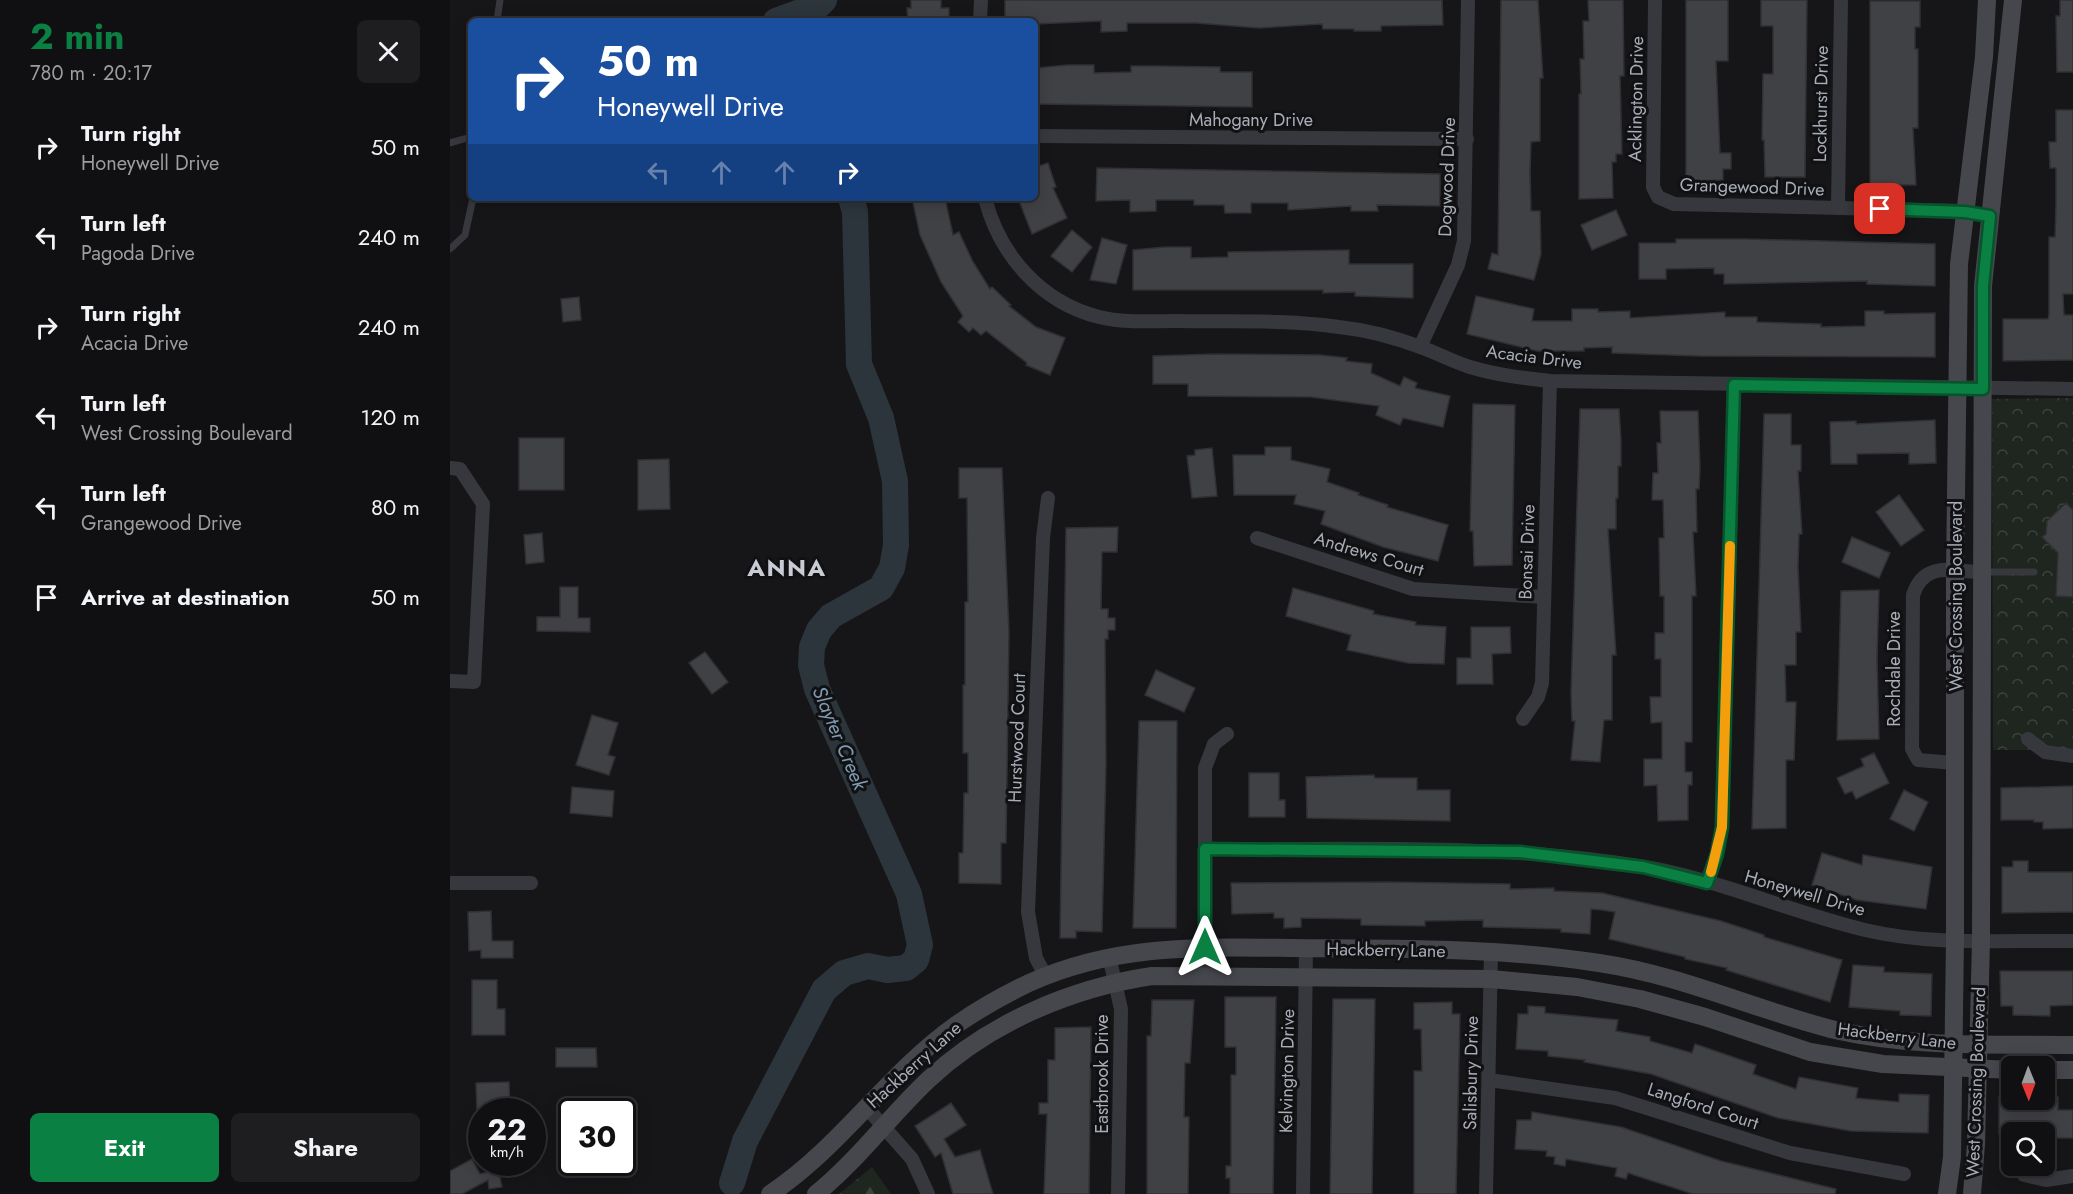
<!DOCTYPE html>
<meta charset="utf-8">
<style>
body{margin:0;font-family:Jost,sans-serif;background:#1e1e20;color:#f1f3f6;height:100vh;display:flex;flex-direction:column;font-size:22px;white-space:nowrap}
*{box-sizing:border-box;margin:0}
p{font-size:20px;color:#9c9d9f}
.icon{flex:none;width:33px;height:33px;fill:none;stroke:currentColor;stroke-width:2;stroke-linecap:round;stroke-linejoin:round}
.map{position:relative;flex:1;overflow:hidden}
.details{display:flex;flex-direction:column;background:#101012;width:450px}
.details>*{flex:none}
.hud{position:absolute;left:18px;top:18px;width:570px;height:183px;border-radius:9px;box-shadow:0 3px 15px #0003,0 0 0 2px #303032;background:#1a4fa0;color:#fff;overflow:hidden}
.needle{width:39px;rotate:179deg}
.buttons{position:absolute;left:1551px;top:1056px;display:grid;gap:12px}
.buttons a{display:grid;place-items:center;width:54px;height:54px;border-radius:9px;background:#101012;box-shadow:0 3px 15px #0003,0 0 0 2px #303032;font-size:30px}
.speed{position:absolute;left:18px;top:1098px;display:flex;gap:12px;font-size:30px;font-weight:700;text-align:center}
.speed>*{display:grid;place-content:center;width:78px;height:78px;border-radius:50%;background:#101012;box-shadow:0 3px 15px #0003,0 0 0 2px #303032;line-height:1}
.speed small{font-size:15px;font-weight:400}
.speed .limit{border:3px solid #111;border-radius:9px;background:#fff;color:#111}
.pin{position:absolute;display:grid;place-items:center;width:51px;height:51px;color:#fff;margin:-26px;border-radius:12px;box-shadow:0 3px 9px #0006}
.me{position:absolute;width:66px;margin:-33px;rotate:0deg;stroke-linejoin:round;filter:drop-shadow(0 0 4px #0008)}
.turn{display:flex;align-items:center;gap:21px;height:126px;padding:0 30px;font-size:27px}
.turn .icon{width:78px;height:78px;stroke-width:2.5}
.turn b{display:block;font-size:42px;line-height:51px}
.lanes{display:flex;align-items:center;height:57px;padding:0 30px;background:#0003;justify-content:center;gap:30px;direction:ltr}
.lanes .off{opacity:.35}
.round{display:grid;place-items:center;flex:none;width:63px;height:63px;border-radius:9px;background:#1e1e20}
.summary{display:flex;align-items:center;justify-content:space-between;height:102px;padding:0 30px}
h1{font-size:36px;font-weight:700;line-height:45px;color:#0b8043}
.cta{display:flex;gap:12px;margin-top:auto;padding:12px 30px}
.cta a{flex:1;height:69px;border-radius:9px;background:#0b8043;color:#fff;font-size:24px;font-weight:700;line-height:69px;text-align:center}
.cta a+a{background:#1e1e20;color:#f1f3f6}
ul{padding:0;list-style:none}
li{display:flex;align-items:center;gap:18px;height:90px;padding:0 30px}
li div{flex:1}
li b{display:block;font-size:22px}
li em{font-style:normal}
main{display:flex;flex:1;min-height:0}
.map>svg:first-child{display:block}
</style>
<main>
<section class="details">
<div class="summary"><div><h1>2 min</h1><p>780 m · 20:17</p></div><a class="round"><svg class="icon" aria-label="close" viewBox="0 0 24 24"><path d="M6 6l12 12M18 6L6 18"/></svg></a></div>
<ul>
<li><svg class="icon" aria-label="right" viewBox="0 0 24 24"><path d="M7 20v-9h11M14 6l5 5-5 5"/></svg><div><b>Turn right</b><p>Honeywell Drive</p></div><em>50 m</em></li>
<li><svg class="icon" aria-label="left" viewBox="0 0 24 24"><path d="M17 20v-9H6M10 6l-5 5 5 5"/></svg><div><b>Turn left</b><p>Pagoda Drive</p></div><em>240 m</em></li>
<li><svg class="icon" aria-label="right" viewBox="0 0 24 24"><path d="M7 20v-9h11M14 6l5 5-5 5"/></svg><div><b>Turn right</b><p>Acacia Drive</p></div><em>240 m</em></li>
<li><svg class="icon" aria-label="left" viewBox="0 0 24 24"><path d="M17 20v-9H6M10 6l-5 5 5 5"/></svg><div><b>Turn left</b><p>West Crossing Boulevard</p></div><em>120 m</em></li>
<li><svg class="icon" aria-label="left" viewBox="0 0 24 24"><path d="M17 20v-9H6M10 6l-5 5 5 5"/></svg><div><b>Turn left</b><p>Grangewood Drive</p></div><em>80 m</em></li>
<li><svg class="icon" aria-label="arrive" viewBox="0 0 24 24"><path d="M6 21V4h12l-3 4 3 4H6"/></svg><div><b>Arrive at destination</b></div><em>50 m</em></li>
</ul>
<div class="cta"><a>Exit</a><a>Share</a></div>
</section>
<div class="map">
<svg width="1623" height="1194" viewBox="0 0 1623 1194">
<defs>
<pattern id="forest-firs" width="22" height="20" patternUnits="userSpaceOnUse" patternTransform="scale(1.5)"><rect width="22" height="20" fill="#1e261f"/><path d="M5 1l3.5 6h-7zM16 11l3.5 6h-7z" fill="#3c433d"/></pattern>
<pattern id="park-crowns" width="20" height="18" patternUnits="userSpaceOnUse" patternTransform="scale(1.5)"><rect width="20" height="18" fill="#1e261f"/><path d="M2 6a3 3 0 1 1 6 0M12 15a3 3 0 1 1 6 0" fill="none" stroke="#3c433d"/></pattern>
</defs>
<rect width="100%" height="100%" fill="#161618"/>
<!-- forest -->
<polygon fill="url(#forest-firs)" points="422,1167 441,1194 389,1194"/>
<!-- park -->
<polygon fill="url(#park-crowns)" points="1623,398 1623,750 1543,750 1542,399"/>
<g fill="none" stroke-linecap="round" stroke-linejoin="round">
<!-- river -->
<g stroke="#2c353c" stroke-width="26">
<polyline points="326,21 369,5 374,0"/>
<polyline points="282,1183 295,1141 374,990 394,973 418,966 437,970 456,968 466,960 470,945 459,894 367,689 361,665 362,647 369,630 381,616 431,588 442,568 446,545 445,481 431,418 409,364 405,212 401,198"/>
</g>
</g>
<!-- building -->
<g fill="#404145" stroke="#303034" stroke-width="1.5">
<polygon points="461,0 491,0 491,8 499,8 499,21 458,21 457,8 461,8"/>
<polygon points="555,0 992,0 993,25 931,26 931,31 904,31 904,29 873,29 872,24 809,28 746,23 677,23 677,31 651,32 651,21 587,24 587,21 555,21"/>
<polygon points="1051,0 1088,0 1093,78 1090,78 1090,141 1081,142 1080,172 1081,211 1090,211 1091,254 1084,280 1038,269 1042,253 1048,255"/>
<polygon points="1138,0 1173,0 1174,76 1170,76 1172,154 1166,154 1166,162 1162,162 1163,198 1129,199 1129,94 1131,94 1130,59 1134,59 1133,21 1139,21"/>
<polygon points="1236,0 1278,0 1278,61 1266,61 1270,153 1281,153 1281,169 1273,169 1273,180 1236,181"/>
<polygon points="1311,0 1357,0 1355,177 1315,177 1314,140 1312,140 1313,74 1323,74 1323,26 1311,26"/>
<polygon points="1610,0 1623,0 1623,72 1607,72 1606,16 1610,16"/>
<polygon points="1420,1 1470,1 1470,27 1465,27 1465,49 1468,49 1468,128 1463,128 1466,185 1420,185"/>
<polygon points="618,65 644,65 644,73 681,72 681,66 708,66 770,67 770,72 802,72 802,107 586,104 586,68"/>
<polygon points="1606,110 1623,110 1623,294 1613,294 1614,315 1623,315 1623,360 1553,361 1553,319 1598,319 1599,315 1599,237 1605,237 1606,205 1606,168 1600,168 1599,142 1606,142"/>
<polygon points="598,163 606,187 603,188 617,218 582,234 568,198 585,198 585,167"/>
<polygon points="647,168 990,174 990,206 927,205 928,211 901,211 901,206 838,210 838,203 801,203 801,213 775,213 774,205 744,205 744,200 706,200 706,211 680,212 680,200 646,201"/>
<polygon points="462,198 495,198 503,235 509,232 523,262 540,289 542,287 561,305 559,306 586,327 615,338 600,375 576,365 577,363 536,331 531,335 523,328 519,332 508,322 513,316 491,282 470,235"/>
<polygon points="1166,210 1177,235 1142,250 1131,225"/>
<polygon points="622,230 642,247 622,272 601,256"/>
<polygon points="652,238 677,245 666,284 640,280"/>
<polygon points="1226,239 1297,239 1485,244 1485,286 1417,284 1417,281 1274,284 1274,274 1264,274 1264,268 1216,269 1216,279 1189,279 1189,243 1226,243"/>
<polygon points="715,247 741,247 741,258 778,257 778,252 899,250 899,264 963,264 963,298 905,296 905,292 873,293 873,290 683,290 683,250"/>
<polygon points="1026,296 1084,309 1082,321 1122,321 1122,309 1148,309 1148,312 1180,311 1180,318 1275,312 1275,317 1307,317 1307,322 1371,324 1371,327 1415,326 1415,311 1434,311 1434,314 1485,313 1485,357 1249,356 1162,353 1162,347 1134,348 1134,351 1087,351 1017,334"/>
<polygon points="129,297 131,320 113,322 111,299"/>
<polygon points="765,354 870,355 897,358 896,361 922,364 921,373 928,376 950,386 954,377 967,383 965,388 1000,396 993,427 953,418 950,425 926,415 929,406 861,397 738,396 738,384 703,384 703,356"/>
<polygon points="1023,404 1065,405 1062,565 1024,566 1023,531 1020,531"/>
<polygon points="1130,409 1169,409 1171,440 1171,466 1168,466 1168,498 1166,498 1166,529 1158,529 1166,655 1162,655 1162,720 1154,720 1150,762 1121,760 1125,721 1122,721 1121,694"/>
<polygon points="1210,411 1248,411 1250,468 1249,489 1246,489 1247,532 1243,532 1246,596 1242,596 1242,742 1235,742 1235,772 1242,772 1242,785 1238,785 1238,820 1208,821 1207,785 1194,786 1194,759 1212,759 1212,722 1201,723 1200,697 1211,697 1211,659 1205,659 1205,633 1214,633 1214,596 1210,596 1209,538 1214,538 1213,500 1202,500 1203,473 1208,473 1207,443 1211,443"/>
<polygon points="1314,414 1341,414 1341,445 1351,445 1351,471 1348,471 1352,534 1349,534 1348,567 1351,632 1346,632 1346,665 1335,665 1336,702 1346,702 1344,760 1336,760 1336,828 1302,829"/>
<polygon points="1485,420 1486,463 1459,464 1459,453 1407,454 1407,464 1381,464 1380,422 1406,421 1406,424"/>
<rect x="69" y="438" width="45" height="52"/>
<polygon points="815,447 841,447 841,460 880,469 877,482 909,493 908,495 938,505 937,507 998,525 988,561 933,547 871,524 875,511 844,504 846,495 784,495 783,455 815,455"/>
<polygon points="762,448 767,496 742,498 737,456 745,455 745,450"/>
<polygon points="219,459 220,509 188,510 188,460"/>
<polygon points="509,468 552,468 559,632 556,843 551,843 551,884 509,883 509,853 513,853 514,793 518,793 518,753 513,753 513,685 515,685 515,602 518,602 517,498 509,498"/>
<polygon points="1449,495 1474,530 1451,546 1426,512"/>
<polygon points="1616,503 1623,510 1623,597 1606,596 1608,553 1592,537 1596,534 1597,521"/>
<polygon points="668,527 667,552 652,552 651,609 658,609 658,618 665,618 665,630 658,630 658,639 655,639 656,764 652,932 626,931 626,938 610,938 616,528"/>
<polygon points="92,533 94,562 76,564 74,535"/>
<polygon points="1402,537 1440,553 1429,578 1392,562"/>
<polygon points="110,587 128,587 128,618 140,618 140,632 87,631 87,617 110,617"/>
<polygon points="843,588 924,611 923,614 966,622 965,625 996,627 994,664 958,663 897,650 901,635 836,616"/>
<polygon points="1429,590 1427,658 1429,739 1387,740 1391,591"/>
<polygon points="1021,627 1060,627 1061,653 1042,654 1043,684 1007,684 1007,658 1021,658"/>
<polygon points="255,652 278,682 262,694 239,663"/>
<polygon points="706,670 745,688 734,712 695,695"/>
<polygon points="142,715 168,723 158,755 165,757 159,775 126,765"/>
<polygon points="689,721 727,721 726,928 683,928"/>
<polygon points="1424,753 1439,783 1406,799 1402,791 1395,794 1387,778 1414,766 1411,759"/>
<polygon points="799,773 829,773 829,800 835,800 835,817 799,817"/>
<polygon points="924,775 925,778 967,778 967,790 1000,790 1000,821 857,818 856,777"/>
<polygon points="1623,786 1623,828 1593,829 1593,822 1584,822 1584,820 1551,820 1551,788"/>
<polygon points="122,787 164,791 162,817 120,813"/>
<polygon points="1454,790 1478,802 1464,831 1440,819"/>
<polygon points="1372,853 1412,865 1413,855 1482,867 1476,909 1407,900 1362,885"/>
<polygon points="1563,861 1578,861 1578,872 1623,872 1623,912 1552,913 1552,867 1563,867"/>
<polygon points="938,882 1060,884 1060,889 1104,888 1104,891 1152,893 1271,921 1314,935 1314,937 1392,960 1380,1002 1276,970 1277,968 1235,959 1235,957 1159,939 1165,912 1152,910 1141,909 1140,934 1111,932 1111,929 1033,927 1033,920 975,921 975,926 911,925 911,919 851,918 851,927 834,928 834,918 824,918 824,913 782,914 781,883"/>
<polygon points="41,911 42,941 63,941 63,958 31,958 31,950 19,951 18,912"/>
<polygon points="1403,965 1434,967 1434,972 1482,974 1481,1016 1450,1015 1450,1011 1399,1007"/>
<polygon points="1550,971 1623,971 1623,1005 1600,1006 1600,1016 1563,1015 1563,1006 1551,1006"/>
<polygon points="22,980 47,980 47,1009 55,1009 55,1035 22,1035"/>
<polygon points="775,997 826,997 823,1194 780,1194 780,1178 776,1178 776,1166 781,1166 781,1075 786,1075 786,1047 775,1047"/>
<polygon points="883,999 925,999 922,1194 880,1194"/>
<polygon points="702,1000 744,1000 740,1063 735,1063 734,1117 739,1117 738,1194 697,1194 697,1036 701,1036"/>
<polygon points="1002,1002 1002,1014 1010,1014 1006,1194 964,1194 964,1071 972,1071 971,1029 964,1029 964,1003"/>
<polygon points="1078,1006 1095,1007 1095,1013 1168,1020 1166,1031 1200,1037 1200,1041 1242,1053 1245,1044 1306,1065 1303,1074 1346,1089 1349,1077 1408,1088 1406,1098 1449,1102 1449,1094 1479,1095 1478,1133 1401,1131 1328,1118 1201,1074 1134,1062 1135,1060 1098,1056 1098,1051 1066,1049 1068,1014 1078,1014"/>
<polygon points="641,1027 639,1194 594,1194 597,1114 589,1114 589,1103 598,1103 598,1060 605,1060 605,1028"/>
<polygon points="106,1048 146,1048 147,1067 106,1067"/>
<polygon points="59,1082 60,1112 27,1112 26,1083"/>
<polygon points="1549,1097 1562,1097 1562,1100 1608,1097 1608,1110 1623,1110 1623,1138 1594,1138 1594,1132 1549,1134"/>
<polygon points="501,1103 516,1125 494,1139 505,1157 530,1150 543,1194 503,1194 491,1153 485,1157 465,1126"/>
<polygon points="1082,1112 1171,1127 1271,1161 1386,1189 1385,1194 1243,1194 1178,1173 1176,1179 1165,1176 1167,1168 1116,1159 1115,1166 1104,1164 1105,1157 1096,1156 1097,1151 1065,1149 1067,1120 1081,1120"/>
<polygon points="22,1159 30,1174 52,1169 49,1173 52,1187 39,1189 38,1180 12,1194 0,1194 0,1171"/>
</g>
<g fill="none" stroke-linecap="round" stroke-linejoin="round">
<!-- lane -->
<g stroke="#37383d" stroke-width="7">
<polyline points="47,21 50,0"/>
<polyline points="0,143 21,137"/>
<polyline points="0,249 15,235 23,198"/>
<polyline points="1534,572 1584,572"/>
</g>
<!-- street -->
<g stroke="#37383d" stroke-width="14">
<polyline points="1205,0 1203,187 1208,197 1224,204 1515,211 1540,216"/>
<polyline points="530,21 531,0"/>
<polyline points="585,136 1017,139"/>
<path d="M535,198C549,254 590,302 649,317C673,323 700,321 726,321C780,322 835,319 889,327C917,330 947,338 973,348C989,354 1004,362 1020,367C1046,375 1073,378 1100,381L1623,389"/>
<polyline points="1388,208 1391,0"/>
<polyline points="970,347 1008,265 1014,241 1018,0"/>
<polyline points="0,468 10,469 33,504 24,682 0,681"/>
<polyline points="807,538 963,589 1094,597"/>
<polyline points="1073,719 1088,697 1092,683 1100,381"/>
<polyline points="1578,739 1595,752 1623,756"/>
<path d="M1505,763L1468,760L1462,749L1463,595C1474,561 1501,571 1531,572"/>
<path d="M755,849C900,850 1046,843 1189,866C1266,878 1339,912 1415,930C1482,946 1555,940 1623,941"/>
<polyline points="0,883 81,883"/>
<polyline points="1257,883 1267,854 1272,827 1284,385"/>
<polyline points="659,956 671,1009 668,1194"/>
<polyline points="755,976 755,768 764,744 777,734"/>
<polyline points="596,977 586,958 578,912 593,538 598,498"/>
<polyline points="1039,1080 1165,1098 1340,1153 1454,1174"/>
<polyline points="417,1108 462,1159 478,1194"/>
<polyline points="1574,1175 1596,1180 1623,1176"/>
<polyline points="853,1194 856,948"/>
<polyline points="1036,1194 1041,952"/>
</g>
<!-- secondary -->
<g stroke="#45474d" stroke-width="18">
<polyline points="1594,1070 1623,1070"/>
<path d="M320,1194C391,1147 437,1074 506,1025C529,1009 554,995 579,983C665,944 749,947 841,948C943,949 1048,947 1149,963C1231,975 1306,1010 1385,1030C1463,1048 1544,1044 1623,1045"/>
<path d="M366,1194C408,1160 439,1117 478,1080C539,1023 621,988 702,976L1041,979L1127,987L1190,999L1255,1017L1360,1052L1433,1064L1562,1070"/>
<polyline points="1497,1194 1502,1157 1505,939 1505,571 1509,264 1534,57 1537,0"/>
<polyline points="1522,1194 1526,1144 1531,940 1533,286 1563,0"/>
</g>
</g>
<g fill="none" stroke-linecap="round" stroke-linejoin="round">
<defs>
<polyline id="route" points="755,947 755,849 1070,852 1193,867 1257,883 1267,854 1272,827 1284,385 1533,389 1533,286 1540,216 1515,212 1430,209"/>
</defs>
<!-- route casing -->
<use href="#route" stroke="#07532c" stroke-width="15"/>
<!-- route -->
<use href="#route" stroke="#0b8043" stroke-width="10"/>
<!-- slow -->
<polyline stroke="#f59e0b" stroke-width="10" points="1261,872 1272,827 1280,546"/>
</g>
<g text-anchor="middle" stroke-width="6" stroke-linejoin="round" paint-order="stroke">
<!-- street labels -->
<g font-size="18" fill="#a8adb8" stroke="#111113">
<text transform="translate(1186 99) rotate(-89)" y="6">Acklington Drive</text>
<text transform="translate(1371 104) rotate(-89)" y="6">Lockhurst Drive</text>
<text x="801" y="126">Mahogany Drive</text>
<text transform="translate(997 177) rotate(-88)" y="6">Dogwood Drive</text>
<text transform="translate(1302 187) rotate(2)" y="6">Grangewood Drive</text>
<text transform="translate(1084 357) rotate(7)" y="6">Acacia Drive</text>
<text transform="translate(1077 552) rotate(-88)" y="6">Bonsai Drive</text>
<text transform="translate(919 554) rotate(17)" y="6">Andrews Court</text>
<text transform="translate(1506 596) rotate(-90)" y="6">West Crossing Boulevard</text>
<text transform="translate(1444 669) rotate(-90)" y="6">Rochdale Drive</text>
<text transform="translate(567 738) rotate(-88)" y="6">Hurstwood Court</text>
<text transform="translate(1355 893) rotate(16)" y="6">Honeywell Drive</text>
<text transform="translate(936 950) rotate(1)" y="6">Hackberry Lane</text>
<text transform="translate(1447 1036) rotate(7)" y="6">Hackberry Lane</text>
<text transform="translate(464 1065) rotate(-42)" y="6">Hackberry Lane</text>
<text transform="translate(837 1071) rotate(-89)" y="6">Kelvington Drive</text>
<text transform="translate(1021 1073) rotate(-89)" y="6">Salisbury Drive</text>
<text transform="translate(652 1074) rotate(-90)" y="6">Eastbrook Drive</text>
<text transform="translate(1526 1082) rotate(-88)" y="6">West Crossing Boulevard</text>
<text transform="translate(1253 1106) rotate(18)" y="6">Langford Court</text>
</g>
<!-- water labels -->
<g font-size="20" font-style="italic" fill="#7f9bb3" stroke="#111113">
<text transform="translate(390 738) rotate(67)" y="7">Slayter Creek</text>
</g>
<!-- district labels -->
<g font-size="24" font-weight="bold" letter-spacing="1.5" fill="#c9ccd4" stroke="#111113">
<text x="337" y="576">ANNA</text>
</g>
</g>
</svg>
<div class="buttons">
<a><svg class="needle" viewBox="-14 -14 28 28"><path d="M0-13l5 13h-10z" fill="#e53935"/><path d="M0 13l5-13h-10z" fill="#9c9d9f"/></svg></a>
<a><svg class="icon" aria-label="search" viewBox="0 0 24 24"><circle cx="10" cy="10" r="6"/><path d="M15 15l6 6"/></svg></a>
</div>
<div class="speed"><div>22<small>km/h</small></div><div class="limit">30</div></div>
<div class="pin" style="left:1430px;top:209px;background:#d93025"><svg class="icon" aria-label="arrive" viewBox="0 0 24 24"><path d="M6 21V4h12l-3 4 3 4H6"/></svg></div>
<svg class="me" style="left:755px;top:947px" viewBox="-20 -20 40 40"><path d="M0-17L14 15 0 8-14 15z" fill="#0b8043" stroke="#fff" stroke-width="4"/></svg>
<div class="hud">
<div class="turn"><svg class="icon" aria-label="right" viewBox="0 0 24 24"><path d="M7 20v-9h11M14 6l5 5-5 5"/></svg><div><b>50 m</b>Honeywell Drive</div></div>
<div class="lanes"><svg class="icon off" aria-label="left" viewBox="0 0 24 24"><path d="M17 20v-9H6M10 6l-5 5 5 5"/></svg><svg class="icon off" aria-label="ahead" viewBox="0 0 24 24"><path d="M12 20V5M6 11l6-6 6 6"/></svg><svg class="icon off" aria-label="ahead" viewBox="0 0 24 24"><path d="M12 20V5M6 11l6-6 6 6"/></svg><svg class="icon" aria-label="right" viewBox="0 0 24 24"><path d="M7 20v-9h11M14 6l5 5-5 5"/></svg></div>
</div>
</div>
</main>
